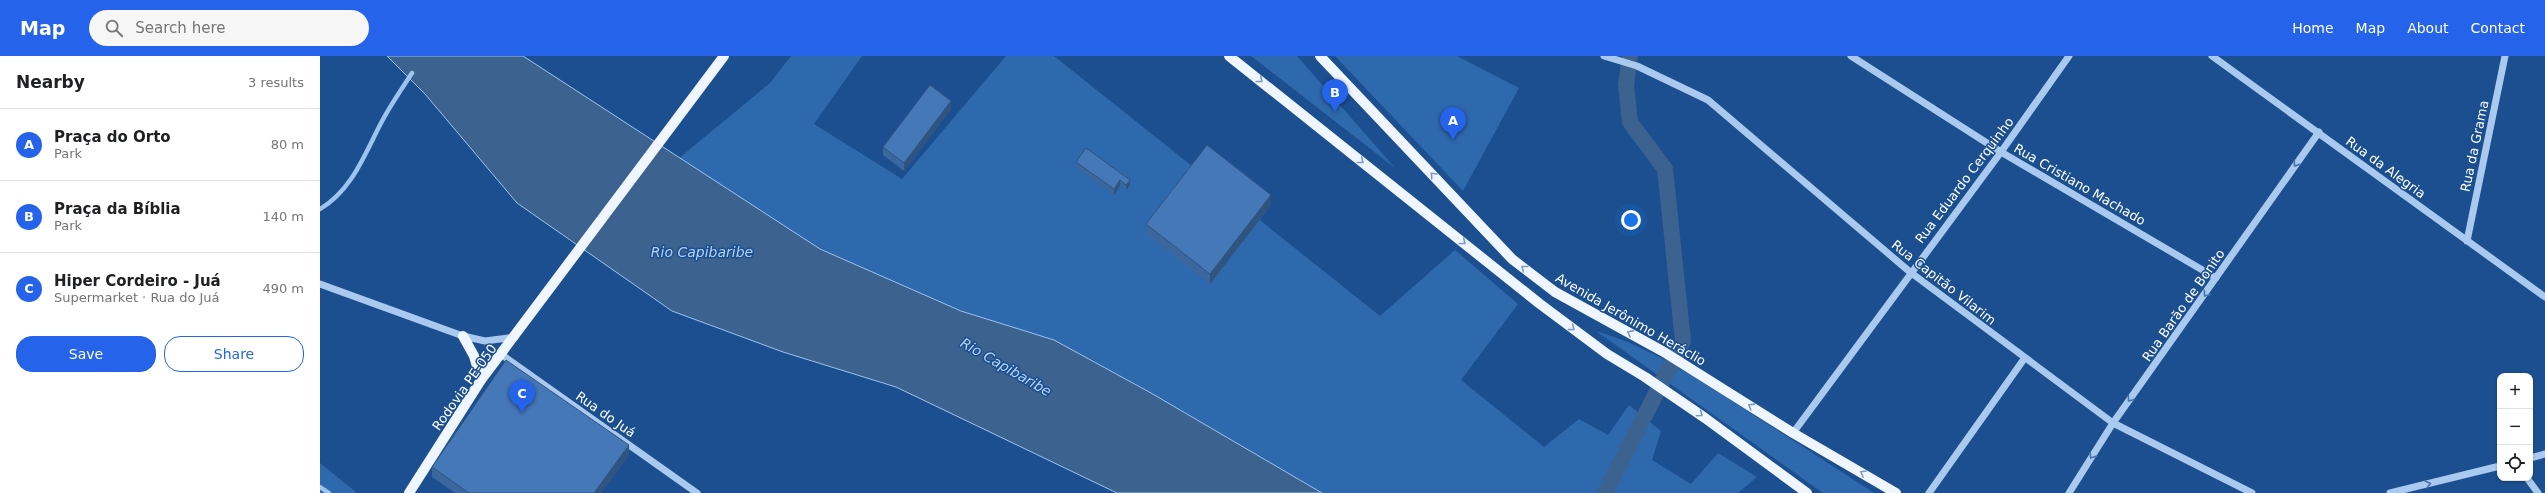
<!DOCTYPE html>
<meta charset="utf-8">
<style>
:root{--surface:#fff;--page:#f6f6f6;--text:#202124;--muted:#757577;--line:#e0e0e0;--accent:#2563eb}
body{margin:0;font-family:"DejaVu Sans",sans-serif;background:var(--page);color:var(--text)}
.controls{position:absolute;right:12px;bottom:12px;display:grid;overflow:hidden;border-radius:8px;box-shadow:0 1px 3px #0004}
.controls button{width:36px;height:36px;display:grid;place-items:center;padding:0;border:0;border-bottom:1px solid var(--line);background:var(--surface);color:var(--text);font:20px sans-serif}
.you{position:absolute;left:1311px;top:164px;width:14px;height:14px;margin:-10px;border:3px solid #fff;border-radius:50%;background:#1a73e8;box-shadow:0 0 0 6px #1a73e833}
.badge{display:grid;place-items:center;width:26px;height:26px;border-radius:50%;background:var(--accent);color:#fff;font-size:13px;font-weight:700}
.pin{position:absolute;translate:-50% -33px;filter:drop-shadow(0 1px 2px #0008)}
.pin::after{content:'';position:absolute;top:21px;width:14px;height:12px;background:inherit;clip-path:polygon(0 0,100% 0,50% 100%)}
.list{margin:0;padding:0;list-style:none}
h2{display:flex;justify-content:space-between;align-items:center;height:52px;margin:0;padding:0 16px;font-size:17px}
h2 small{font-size:13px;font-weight:400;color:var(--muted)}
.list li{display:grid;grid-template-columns:26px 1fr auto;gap:12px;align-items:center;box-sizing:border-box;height:72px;padding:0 16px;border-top:1px solid var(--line)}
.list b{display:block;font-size:15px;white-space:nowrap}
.list p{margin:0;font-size:13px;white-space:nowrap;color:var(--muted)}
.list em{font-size:13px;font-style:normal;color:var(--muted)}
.actions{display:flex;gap:8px;padding:12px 16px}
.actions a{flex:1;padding:9px 0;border:1px solid var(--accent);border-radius:16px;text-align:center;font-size:14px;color:var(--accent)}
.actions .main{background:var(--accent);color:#fff}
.icon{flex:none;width:22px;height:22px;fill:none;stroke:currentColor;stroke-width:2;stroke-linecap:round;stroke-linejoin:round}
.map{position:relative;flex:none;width:2225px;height:437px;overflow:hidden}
header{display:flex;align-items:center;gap:24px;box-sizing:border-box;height:56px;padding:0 20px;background:var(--accent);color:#fff}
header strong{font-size:19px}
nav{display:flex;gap:22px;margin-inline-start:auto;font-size:14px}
.search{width:280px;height:36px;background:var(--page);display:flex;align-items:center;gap:10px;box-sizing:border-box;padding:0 14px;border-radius:22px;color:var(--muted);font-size:15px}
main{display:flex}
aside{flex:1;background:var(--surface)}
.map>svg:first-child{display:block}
.green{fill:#2e69ad}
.water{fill:#3c6290;stroke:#9cc4f0}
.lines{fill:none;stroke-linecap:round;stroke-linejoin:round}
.stream{stroke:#9cc4f0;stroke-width:4.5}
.canal{stroke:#3c6290;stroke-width:16}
.minor{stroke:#a9c9ee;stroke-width:7}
.major{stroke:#f0f6ff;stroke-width:10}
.wall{fill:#3a679d}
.shaded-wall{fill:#305480}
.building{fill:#4478b7;stroke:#305480}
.oneway{stroke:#7b9ac1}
.oneway2{stroke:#4674ac}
.labels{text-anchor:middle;stroke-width:3;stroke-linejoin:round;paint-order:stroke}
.street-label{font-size:13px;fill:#fff;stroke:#1b4f8f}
.water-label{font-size:14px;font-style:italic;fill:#b5d3f5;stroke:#1b4f8f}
</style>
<header>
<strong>Map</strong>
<div class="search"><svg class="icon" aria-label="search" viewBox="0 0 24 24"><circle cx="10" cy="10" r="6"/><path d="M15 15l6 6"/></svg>Search here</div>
<nav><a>Home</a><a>Map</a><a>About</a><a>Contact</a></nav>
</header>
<main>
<aside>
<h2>Nearby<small>3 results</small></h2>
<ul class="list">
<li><span class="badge">A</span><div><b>Praça do Orto</b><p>Park</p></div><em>80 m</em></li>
<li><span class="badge">B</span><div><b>Praça da Bíblia</b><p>Park</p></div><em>140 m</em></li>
<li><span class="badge">C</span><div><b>Hiper Cordeiro - Juá</b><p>Supermarket · Rua do Juá</p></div><em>490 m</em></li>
</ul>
<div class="actions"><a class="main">Save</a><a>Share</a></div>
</aside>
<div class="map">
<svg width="2225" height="437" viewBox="0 0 2225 437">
<rect width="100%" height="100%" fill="#1b4f8f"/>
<path class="green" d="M471 0H542L494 68 582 123 686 0H734L1060 260 1135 194 1198 248 1141 324 1224 391 1259 363 1288 379 1309 349 1341 375 1332 404 1371 428 1398 397 1437 421 1418 437H1002L831 337 734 284 641 255 500 193 358 103 450 27Z
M931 0H977L1075 112Z
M1015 0H1137L1199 32 1143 135Z
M1276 275C1331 291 1378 323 1426 354 1469 382 1511 409 1554 437H1503Z
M0 407 37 437H0Z"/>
<path class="water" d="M67 0H203L500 193 641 255 734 284 831 337 1002 437H797L576 331 463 296 352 255 197 147 105 38Z"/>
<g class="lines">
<path class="stream" d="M0 153C31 135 44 100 60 69 69 51 81 34 92 17
M0 431 9 437"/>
<path class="canal" d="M1285 437 1363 285 1345 113 1310 66 1306 29 1310 0"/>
<path class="minor" d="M1284 0 1317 10 1388 44 1590 216 1793 367 1932 437
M1531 0 1681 96 1896 222
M1892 0 2225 241
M2147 185 2185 0
M0 228 143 280 165 285 195 281
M182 299 377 437
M1473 377 1681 96 1749 0
M2210 402 2225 398
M2207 422 2218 437
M1609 437 1704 303
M1749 437 1793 367 1999 76
M2070 437 2180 410"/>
<path class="major" d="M909 0 1220 248 1287 298 1325 321 1385 362 1487 437
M1000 0 1192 203 1235 236 1344 296 1473 377 1576 437
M143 280 154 300 161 324
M89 437 161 324 404 0"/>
</g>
<path class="wall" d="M631 53 584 115 563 99V91Z
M766 92 810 130 806 134 800 130 794 139 756 111V106Z
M951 149 890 228 826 178V168Z
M309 399 281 437H135L112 421V411Z"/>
<path class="shaded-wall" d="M631 45V53L584 115V107Z
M800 124V130L794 139V133Z
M810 124V130L806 134V129Z
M951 139V149L890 228V218Z
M309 389V399L281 437H274Z"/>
<path class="building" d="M610 29 631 45 584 107 563 91Z
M887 89 951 139 890 218 826 168Z
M766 92 810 124 806 129 800 124 794 133 756 106Z
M186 304 309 389 274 437H149L112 411Z"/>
<defs><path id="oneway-chevron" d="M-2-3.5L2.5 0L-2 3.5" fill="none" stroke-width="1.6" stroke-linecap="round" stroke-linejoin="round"/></defs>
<g class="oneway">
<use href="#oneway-chevron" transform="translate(940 24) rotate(39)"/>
<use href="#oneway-chevron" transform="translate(1041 105) rotate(39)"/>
<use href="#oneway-chevron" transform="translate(1113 119) rotate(-133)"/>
<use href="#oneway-chevron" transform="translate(1143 186) rotate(39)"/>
<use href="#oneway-chevron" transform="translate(1204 212) rotate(-142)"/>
<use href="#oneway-chevron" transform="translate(1252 272) rotate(36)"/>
<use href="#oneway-chevron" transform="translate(1310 277) rotate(-151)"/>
<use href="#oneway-chevron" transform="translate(1431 350) rotate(-148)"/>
<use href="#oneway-chevron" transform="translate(1380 358) rotate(35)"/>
<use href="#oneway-chevron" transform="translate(1543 417) rotate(-150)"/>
</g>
<g class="oneway2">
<use href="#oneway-chevron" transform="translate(1976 108) rotate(125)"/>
<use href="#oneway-chevron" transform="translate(1886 238) rotate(126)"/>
<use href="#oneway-chevron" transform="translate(1810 343) rotate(126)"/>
<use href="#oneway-chevron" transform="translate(1772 400) rotate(122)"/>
<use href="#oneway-chevron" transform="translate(2108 428) rotate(-14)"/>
</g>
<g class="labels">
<g class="street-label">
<text transform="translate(2154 90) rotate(-78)" y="5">Rua da Grama</text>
<text transform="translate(2066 111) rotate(36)" y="5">Rua da Alegria</text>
<text transform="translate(1644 124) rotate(-53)" y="5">Rua Eduardo Cerquinho</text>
<text transform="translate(1760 128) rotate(30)" y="5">Rua Cristiano Machado</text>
<text transform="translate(1624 226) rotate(38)" y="5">Rua Capitão Vilarim</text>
<text transform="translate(1863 249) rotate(-55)" y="5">Rua Barão de Bonito</text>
<text transform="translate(1311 263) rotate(30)" y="5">Avenida Jerônimo Heráclio</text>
<text transform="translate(144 331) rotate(-55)" y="5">Rodovia PE-050</text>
<text transform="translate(286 358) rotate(35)" y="5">Rua do Juá</text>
</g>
<g class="water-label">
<text x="382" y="201">Rio Capibaribe</text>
<text transform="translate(686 311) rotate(30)" y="5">Rio Capibaribe</text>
</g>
</g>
</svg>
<div class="controls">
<button>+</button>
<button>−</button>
<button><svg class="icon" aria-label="locate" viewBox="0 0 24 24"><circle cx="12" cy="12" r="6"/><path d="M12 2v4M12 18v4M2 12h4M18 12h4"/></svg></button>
</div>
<div class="you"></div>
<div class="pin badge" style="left:1133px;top:84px">A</div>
<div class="pin badge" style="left:1015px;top:56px">B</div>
<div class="pin badge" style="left:202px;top:357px">C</div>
</div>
</main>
